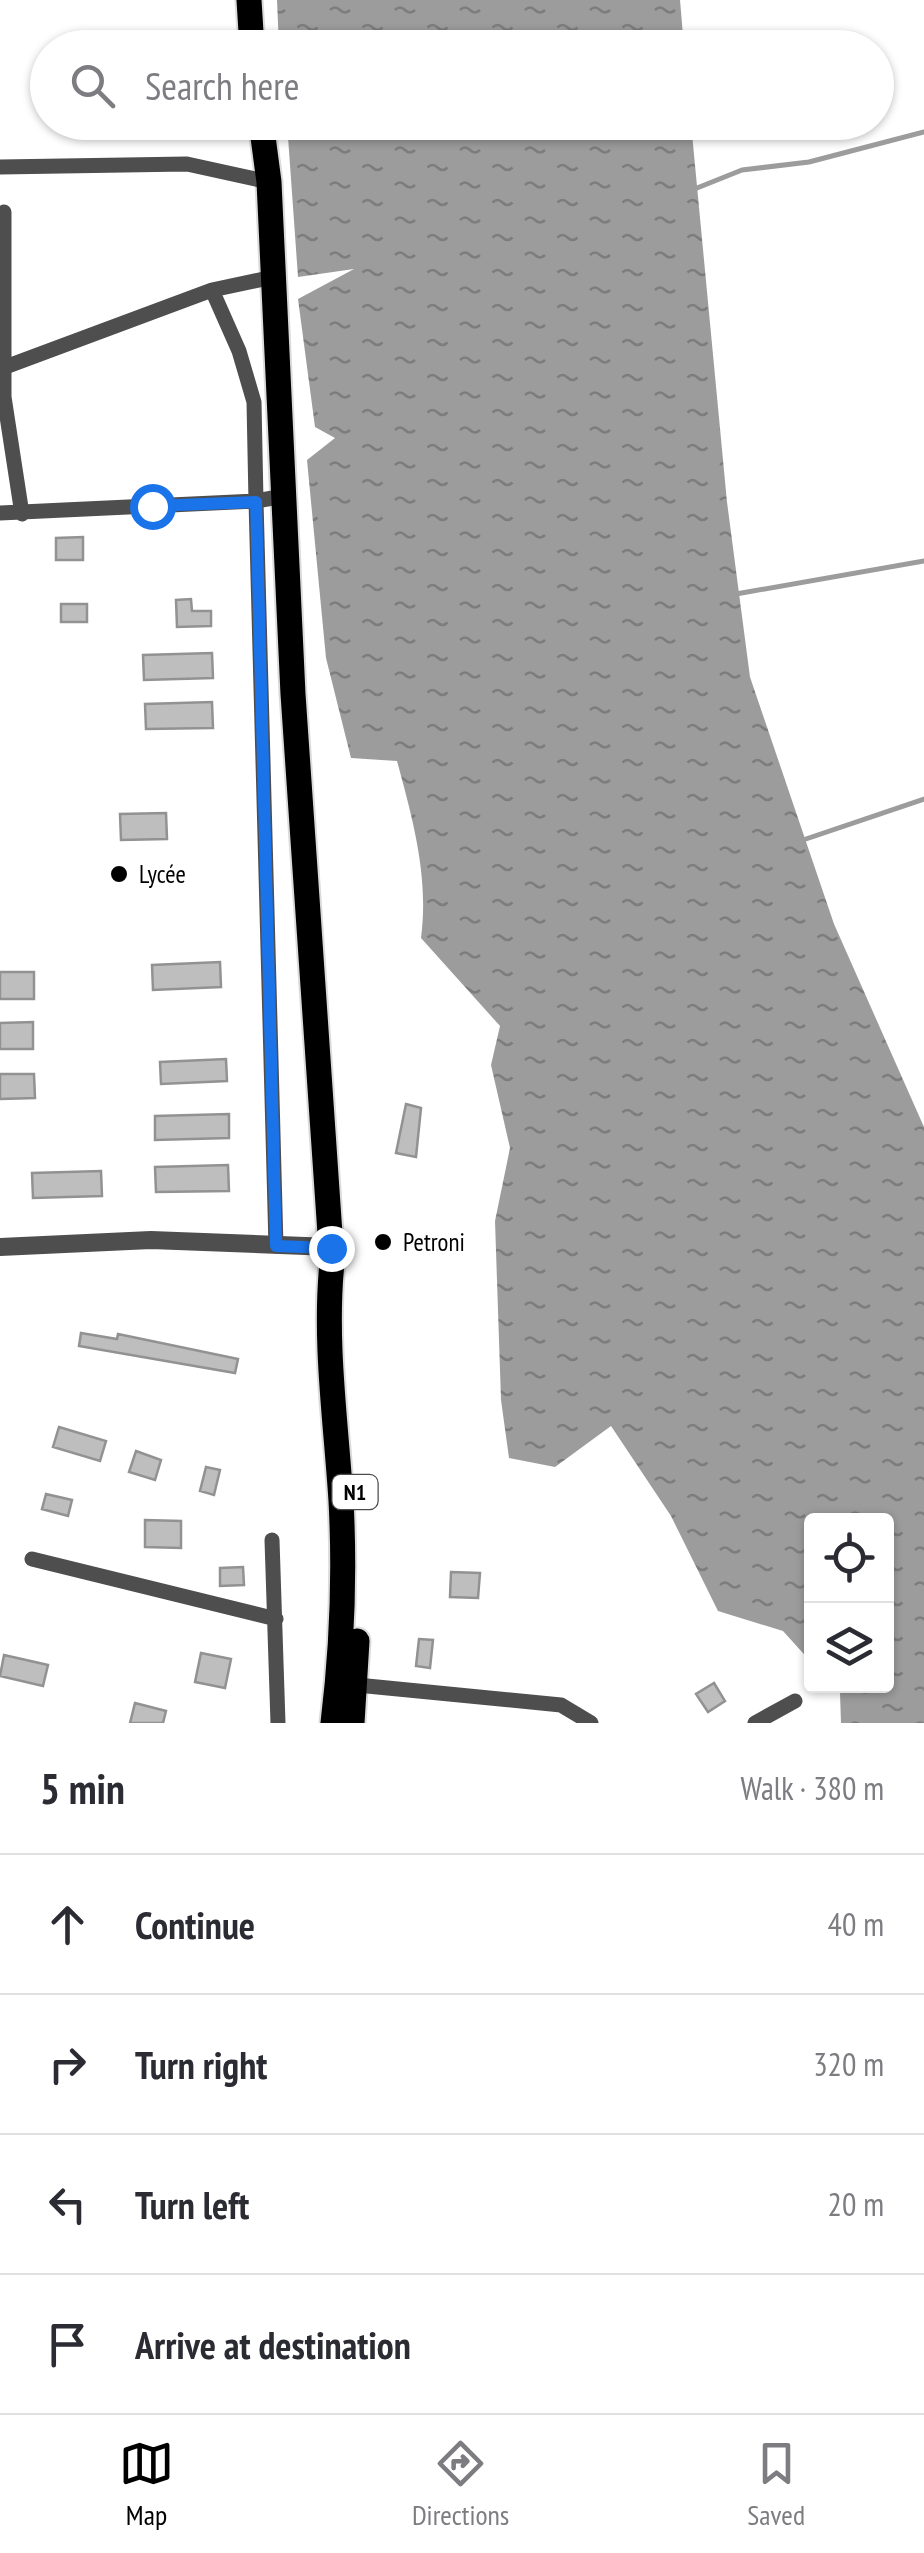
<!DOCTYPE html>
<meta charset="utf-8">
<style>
:root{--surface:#fff;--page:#f7f7f7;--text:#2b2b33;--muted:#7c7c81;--line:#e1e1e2;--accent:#000}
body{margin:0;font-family:"PT Sans Narrow",sans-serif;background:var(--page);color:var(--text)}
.controls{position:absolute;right:30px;bottom:30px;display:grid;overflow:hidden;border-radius:10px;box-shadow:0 2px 8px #0004}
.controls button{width:90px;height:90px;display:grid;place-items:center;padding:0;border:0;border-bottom:2px solid var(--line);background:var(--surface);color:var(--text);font:50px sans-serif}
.stop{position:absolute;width:30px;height:30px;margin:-22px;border:8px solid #1a73e8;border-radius:50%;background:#fff}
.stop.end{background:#1a73e8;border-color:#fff;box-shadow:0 2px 10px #0008}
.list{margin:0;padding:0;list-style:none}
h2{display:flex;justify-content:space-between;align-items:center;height:130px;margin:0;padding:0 40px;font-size:42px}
h2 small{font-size:32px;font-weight:400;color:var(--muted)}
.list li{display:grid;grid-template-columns:65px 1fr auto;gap:30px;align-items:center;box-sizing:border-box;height:140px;padding:0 40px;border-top:2px solid var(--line)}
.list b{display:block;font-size:38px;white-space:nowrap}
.list em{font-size:32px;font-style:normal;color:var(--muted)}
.icon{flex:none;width:55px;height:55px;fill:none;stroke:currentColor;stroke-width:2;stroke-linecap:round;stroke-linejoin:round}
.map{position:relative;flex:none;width:924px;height:1723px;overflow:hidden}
.search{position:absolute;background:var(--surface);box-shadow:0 2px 8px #0004;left:30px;right:30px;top:30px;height:110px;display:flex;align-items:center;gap:25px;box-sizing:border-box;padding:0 35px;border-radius:55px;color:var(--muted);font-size:38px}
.sheet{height:690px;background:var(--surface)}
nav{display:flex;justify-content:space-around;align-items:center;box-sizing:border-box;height:140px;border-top:2px solid var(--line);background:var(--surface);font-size:28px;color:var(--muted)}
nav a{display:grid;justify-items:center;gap:5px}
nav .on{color:var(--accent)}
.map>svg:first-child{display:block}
.water{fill:url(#water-ripples)}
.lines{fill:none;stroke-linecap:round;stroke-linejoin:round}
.stream{stroke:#9c9c9c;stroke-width:5}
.building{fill:#bebebe;stroke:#929292;stroke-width:2.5}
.trunk-casing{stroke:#dbdbdb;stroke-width:29}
.minor{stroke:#4e4e4e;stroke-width:15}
.tertiary{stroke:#4e4e4e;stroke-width:18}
.trunk{stroke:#000;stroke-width:25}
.route{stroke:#1a73e8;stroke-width:12}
.poi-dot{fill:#000;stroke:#fff;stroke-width:4}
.labels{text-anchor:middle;stroke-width:8;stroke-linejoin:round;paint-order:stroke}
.shield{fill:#fff;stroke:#4c4c4c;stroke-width:2.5}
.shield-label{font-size:22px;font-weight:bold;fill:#000}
.poi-label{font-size:25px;fill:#000;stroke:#fff;text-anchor:start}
</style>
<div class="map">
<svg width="924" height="1723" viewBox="0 0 924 1723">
<defs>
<pattern id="water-ripples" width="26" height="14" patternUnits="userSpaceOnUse" patternTransform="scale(2.5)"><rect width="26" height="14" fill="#9c9c9c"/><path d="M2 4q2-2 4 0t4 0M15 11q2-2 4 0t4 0" fill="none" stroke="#7d7d7d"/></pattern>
</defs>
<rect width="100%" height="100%" fill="#fff"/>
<path class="water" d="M277 0H680L684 47H279Z
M287 123H691L727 502 750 677 834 924 924 1127V1723H841L840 1693 833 1686H886V1520H812L811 1662 783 1631 718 1611 671 1516 611 1426 555 1467 509 1458 501 1400 495 1221 510 1148 491 1065 500 1026 421 938C429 877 413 820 397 761L351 758 326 658 307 460 335 438 315 427 298 299 354 269 298 277Z"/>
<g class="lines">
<path class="stream" d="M692 190 742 170 809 162 924 132
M736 594 924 561
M800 841 924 799"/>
</g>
<path class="building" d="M83 537V560H56V538Z
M191 599 192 611H211V626L177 627 176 600Z
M61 604H87V622H61Z
M212 653 213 678 144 680 143 655Z
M212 702 213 728 146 729 145 704Z
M166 813 167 839 121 840 120 814Z
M220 962 221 987 153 990 152 965Z
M0 972H34V999H0Z
M33 1022V1049H0V1023Z
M226 1059 227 1081 161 1084 160 1062Z
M0 1074H34L35 1098 0 1099Z
M406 1104 421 1108 416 1157 396 1153Z
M229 1114V1138L155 1140V1116Z
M228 1165 229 1191 156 1192 155 1167Z
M101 1171 102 1196 33 1198 32 1173Z
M81 1333 117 1339 118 1334 238 1359 235 1373 79 1346Z
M59 1427 106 1441 100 1461 53 1447Z
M136 1451 161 1460 155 1480 129 1472Z
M206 1467 220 1470 214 1495 200 1491Z
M46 1494 72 1500 68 1516 42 1509Z
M145 1520 181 1521V1548L145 1547Z
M243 1567 244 1585 220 1586V1568Z
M451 1572 480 1573 478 1598 450 1597Z
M419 1639 433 1640 430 1668 416 1666Z
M201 1653 231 1659 225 1688 195 1682Z
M4 1655 48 1665 43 1686 0 1676Z
M714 1683 725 1701 708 1712 696 1694Z
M135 1703 166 1711 163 1723H130Z"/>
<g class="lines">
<defs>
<path id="trunk" d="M249 0 252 48
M261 122 269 182 293 694 332 1263C324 1341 336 1422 341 1501 345 1575 342 1649 333 1723
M352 1723 357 1641"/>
</defs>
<use href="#trunk" class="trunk-casing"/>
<path class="minor" d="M0 167 187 164 269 182
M4 212V397L22 514
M212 290 239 351 254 402 256 501 284 496
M0 369 212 290 273 277
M0 513 256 501 276 1246
M272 1540 278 1723
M32 1559 276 1619
M357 1685 561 1705 591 1723
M755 1723 795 1701"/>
<path class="tertiary" d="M0 1247 151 1240 331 1247"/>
<use href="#trunk" class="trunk"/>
</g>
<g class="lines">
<path class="route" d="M152 506 256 502 276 1246 331 1248"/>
</g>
<g class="poi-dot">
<circle cx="119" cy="874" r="10"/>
<circle cx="383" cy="1242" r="10"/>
</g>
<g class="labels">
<rect class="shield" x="332.5" y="1475" width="45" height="34" rx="8"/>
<g class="shield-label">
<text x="355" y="1500">N1</text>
</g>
<g class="poi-label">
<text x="139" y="883">Lycée</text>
<text x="403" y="1251">Petroni</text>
</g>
</g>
</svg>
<div class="controls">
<button><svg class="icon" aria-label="locate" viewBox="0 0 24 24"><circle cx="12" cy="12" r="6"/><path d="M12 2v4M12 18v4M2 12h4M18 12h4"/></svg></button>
<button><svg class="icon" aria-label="layers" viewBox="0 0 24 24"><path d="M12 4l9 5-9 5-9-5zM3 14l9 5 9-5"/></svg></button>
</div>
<div class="stop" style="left:152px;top:506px"></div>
<div class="stop end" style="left:331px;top:1248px"></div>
<div class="search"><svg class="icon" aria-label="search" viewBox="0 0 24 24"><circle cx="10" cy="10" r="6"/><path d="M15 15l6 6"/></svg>Search here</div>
</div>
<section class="sheet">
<h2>5 min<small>Walk · 380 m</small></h2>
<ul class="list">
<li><svg class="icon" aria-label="ahead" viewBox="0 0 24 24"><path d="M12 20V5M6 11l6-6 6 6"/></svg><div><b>Continue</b></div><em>40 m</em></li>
<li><svg class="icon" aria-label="right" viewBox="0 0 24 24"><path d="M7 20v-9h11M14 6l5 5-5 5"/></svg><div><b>Turn right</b></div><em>320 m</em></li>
<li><svg class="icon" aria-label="left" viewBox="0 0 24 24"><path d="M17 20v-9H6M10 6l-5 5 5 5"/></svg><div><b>Turn left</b></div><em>20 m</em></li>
<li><svg class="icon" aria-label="arrive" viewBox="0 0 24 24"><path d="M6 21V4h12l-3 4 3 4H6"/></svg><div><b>Arrive at destination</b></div></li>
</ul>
</section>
<nav>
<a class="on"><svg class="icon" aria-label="map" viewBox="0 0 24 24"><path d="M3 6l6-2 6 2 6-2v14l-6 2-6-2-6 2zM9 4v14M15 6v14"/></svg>Map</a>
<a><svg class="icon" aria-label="directions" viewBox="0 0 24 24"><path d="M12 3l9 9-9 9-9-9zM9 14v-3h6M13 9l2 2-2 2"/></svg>Directions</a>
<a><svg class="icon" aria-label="saved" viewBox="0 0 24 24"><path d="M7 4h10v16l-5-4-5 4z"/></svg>Saved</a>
</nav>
